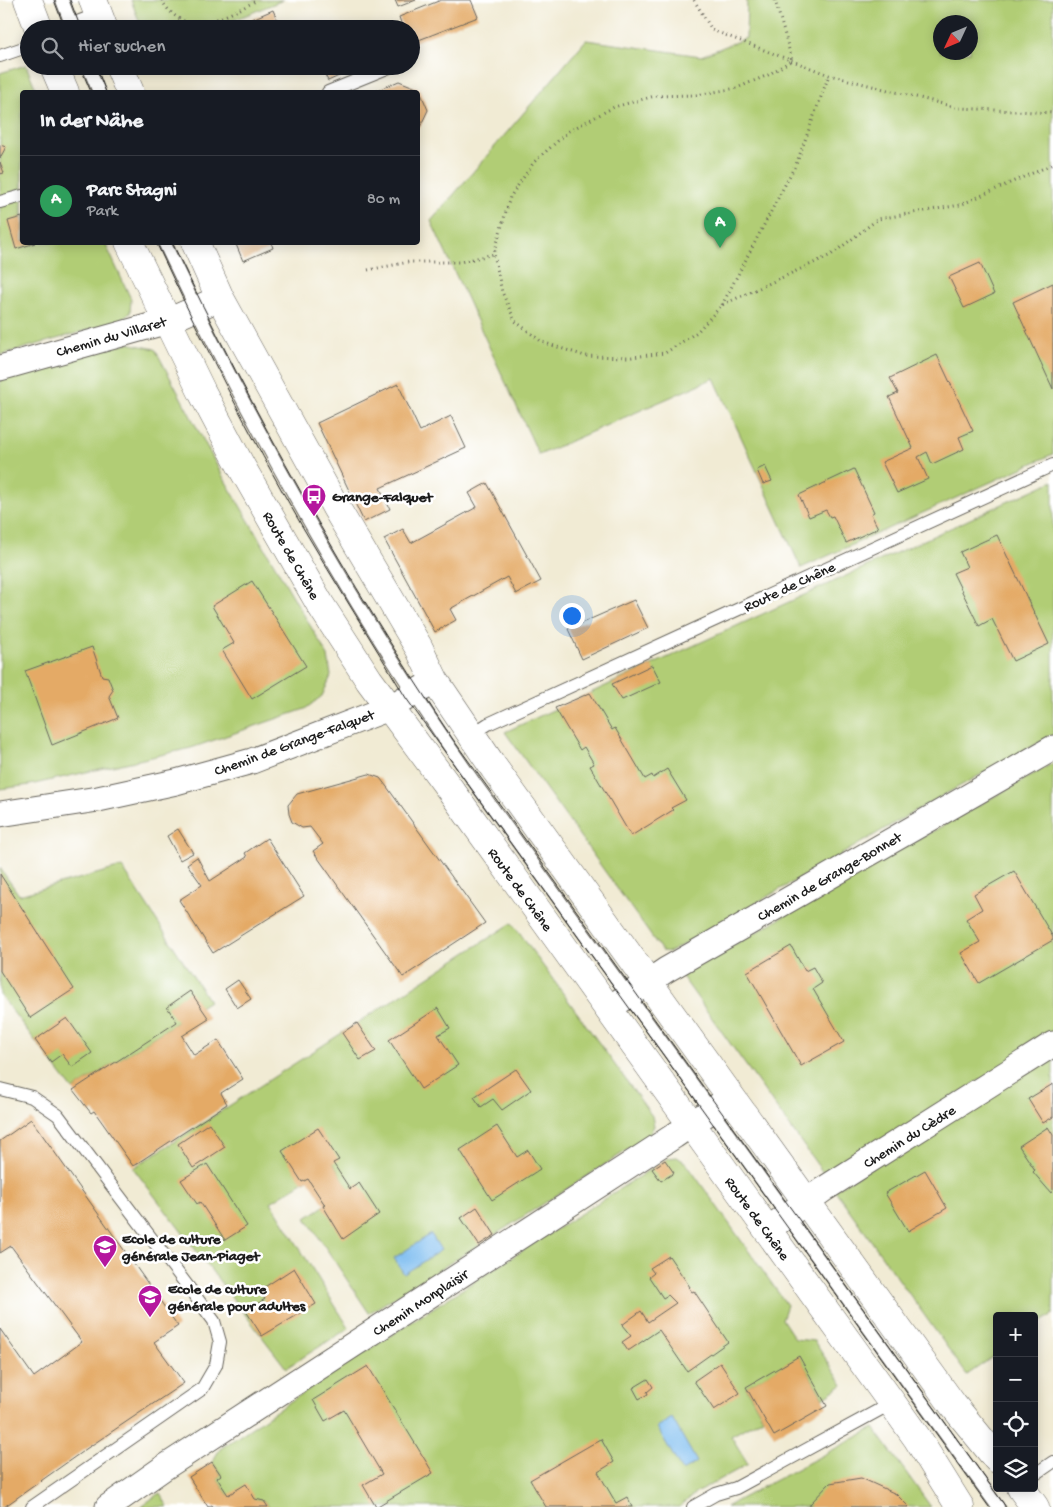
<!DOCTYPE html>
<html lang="de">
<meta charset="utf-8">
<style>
:root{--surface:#171b24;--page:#242831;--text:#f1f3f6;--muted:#9ea1a6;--line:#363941;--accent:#d690ce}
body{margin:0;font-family:"Gochi Hand",sans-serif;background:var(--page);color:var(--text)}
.controls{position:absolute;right:15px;bottom:15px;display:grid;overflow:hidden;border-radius:5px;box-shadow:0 2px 12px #0003}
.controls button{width:45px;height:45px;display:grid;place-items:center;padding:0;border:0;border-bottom:1px solid var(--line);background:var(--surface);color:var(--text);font:25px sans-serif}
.compass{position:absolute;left:933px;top:15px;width:45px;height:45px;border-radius:50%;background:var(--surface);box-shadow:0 2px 12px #0003;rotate:226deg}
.you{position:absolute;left:571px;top:615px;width:18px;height:18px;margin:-12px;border:4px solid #fff;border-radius:50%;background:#1a73e8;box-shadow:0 0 0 8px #1a73e833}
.badge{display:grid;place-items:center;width:32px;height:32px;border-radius:50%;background:var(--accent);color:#fff;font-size:16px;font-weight:700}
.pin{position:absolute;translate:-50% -41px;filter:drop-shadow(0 1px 2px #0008)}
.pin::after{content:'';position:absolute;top:26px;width:18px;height:15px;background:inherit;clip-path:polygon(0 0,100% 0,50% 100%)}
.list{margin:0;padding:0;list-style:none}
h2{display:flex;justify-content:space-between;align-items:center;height:65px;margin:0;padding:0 20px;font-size:21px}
h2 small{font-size:16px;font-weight:400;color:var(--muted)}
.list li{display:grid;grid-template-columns:32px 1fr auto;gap:15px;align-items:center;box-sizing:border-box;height:90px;padding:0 20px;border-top:1px solid var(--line)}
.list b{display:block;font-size:19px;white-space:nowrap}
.list p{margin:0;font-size:16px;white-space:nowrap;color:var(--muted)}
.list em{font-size:16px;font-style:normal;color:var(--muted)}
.icon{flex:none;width:28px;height:28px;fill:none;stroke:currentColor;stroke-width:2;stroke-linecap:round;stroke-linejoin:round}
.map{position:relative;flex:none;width:1053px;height:1507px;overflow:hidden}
.search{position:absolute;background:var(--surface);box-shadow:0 2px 12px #0003;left:20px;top:20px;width:400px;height:55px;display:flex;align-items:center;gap:12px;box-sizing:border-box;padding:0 18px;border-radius:28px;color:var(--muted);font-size:19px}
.panel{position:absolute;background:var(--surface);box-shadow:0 2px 12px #0003;left:20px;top:90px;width:400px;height:155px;border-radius:5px}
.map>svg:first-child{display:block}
.green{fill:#b1cd74;stroke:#667448;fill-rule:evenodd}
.water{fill:#7cbcf0;stroke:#4c6c86}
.building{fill:#e4aa66}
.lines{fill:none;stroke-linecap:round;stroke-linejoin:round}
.service-casing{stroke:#67645c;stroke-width:14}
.minor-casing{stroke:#67645c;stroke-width:27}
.secondary-casing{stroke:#67645c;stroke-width:29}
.path{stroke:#67645c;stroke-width:3;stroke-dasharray:1 4;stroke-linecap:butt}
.service{stroke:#fff;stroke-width:12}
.minor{stroke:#fff;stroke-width:25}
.secondary{stroke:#fff;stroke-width:28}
.tram{stroke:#1c1c1c;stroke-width:1}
.labels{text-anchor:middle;stroke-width:5;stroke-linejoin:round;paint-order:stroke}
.street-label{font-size:15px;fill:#1c1c1c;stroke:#fff}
.poi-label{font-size:15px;font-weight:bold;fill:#1c1c1c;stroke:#fff;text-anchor:start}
</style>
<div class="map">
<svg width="1053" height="1507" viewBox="0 0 1053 1507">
<rect width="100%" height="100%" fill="#fff"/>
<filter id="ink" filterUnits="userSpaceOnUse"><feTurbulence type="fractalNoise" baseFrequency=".02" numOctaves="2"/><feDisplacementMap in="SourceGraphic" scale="10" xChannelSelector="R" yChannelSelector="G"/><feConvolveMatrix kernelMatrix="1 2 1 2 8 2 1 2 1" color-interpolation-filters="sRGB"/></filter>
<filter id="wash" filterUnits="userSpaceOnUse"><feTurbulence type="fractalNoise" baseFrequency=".0096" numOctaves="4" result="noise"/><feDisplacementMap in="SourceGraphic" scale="20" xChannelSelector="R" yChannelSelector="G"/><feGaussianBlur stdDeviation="1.12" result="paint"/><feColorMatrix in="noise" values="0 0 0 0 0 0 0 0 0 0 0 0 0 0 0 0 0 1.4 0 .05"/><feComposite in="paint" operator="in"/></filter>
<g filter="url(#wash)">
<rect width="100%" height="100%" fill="#f1ebd4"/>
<path class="green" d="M131 0H283L212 29H142Z
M747 0H1053V454L801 568 714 378 539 455 431 221 586 40 701 56 746 38ZM940 22H970V52H940Z
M26 65 37 92H22V242L105 243 131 299 130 313 120 321 0 355V73Z
M127 343 155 349 222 475 328 656 331 676 322 696 305 709 191 748 30 785 0 789V379Z
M1053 481V735L920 808 837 857 670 952 662 951 505 732Z
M1053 763V1034L826 1177 681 975Z
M122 867 209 1001 73 1090 0 995V868L19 895Z
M512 923 652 1116 654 1126 648 1137 479 1245 369 1313 306 1218 349 1189 333 1163 271 1202 349 1328 286 1368 133 1168Z
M1053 1053V1314L1034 1327V1316H997V1354L967 1375 835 1190Z
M677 1157 686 1163 787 1305 782 1319 795 1339 814 1341 843 1385 823 1398 799 1357 746 1387 763 1418 731 1436 748 1464 696 1493 679 1507H268L264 1501 228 1495 217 1478 221 1475 212 1462 220 1449C367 1348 518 1254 668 1158Z
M874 1428 931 1507H726L738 1500Z
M160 1493 168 1507H140Z"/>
<path class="water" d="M431 1234 441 1250 404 1274 394 1258Z
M672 1418 697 1462 682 1471 657 1427Z"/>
<g id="blocks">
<path class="building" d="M395 0H416L398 7Z
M441 0H471L478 17 411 43V29H403L399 17Z
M273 10 281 29H235L234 27Z
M251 66H270L254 73Z
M321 66H361L328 81Z
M399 81 419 89 428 110 420 127 418 128V92H373Z
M0 145 6 147 0 158Z
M0 162 4 173 0 174Z
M22 217V242L35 243 16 249 8 221Z
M235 242H271L273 248 243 261Z
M980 263 994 294 964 308 949 277Z
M1053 283V389L1013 302Z
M937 355 973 431 959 437 964 449 932 464 927 452 918 457 928 479 897 493 882 462 913 448 889 397 898 393 890 378Z
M398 384 420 431 451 416 466 448 380 488 390 509 364 522 317 423Z
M765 466 772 481 763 484 757 470Z
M854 469 874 512 871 514 878 528 846 543 833 516 830 517 826 510 809 517 799 495Z
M487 483 541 581 516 594 507 577 450 609 456 620 435 632 384 539 403 529 411 543 477 507 469 493Z
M997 535 1049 644 1013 661 992 619 979 626 953 573 967 567 960 552Z
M252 581 306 666 252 699 222 650 234 643 212 606Z
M634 600 648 628 582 659 568 629Z
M92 647 102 676 108 677 113 690 109 696 118 718 52 745 25 671Z
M652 665 661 682 622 700 612 684Z
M590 693 612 730 615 728 645 779 652 775 653 778 667 769 686 800 671 808 673 810 631 836 590 766 594 764 584 747 580 750 555 708Z
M369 774 380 778 387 787 485 923 403 977 313 851 323 844 310 827 302 828 292 822 289 814 288 805 297 794Z
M178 829 193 853 180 860 167 836Z
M267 838 304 896 213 953 179 900 202 885 187 864 197 857 210 881 247 857 245 853Z
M1014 871 1053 937V940L979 983 961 953 980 942 966 919 982 909 974 894Z
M0 874 74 989 30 1018 0 971Z
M791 946 805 971 813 967 822 983 813 989 844 1042 801 1066 747 972Z
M238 980 251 999 237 1008 225 989Z
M190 991 209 1019 182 1036 194 1055 218 1040 243 1079 221 1093 227 1104 133 1166 94 1111 91 1113 73 1090 177 1022 167 1007Z
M438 1008 450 1028 438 1035 458 1065 421 1089 389 1040Z
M67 1018 92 1053 72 1067 62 1054 51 1062 35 1040Z
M357 1023 376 1051 360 1060 342 1033Z
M516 1069 531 1090 502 1110 493 1099 481 1107 474 1097Z
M1053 1084V1117L1043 1123 1028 1099Z
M31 1119 178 1326 154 1342 184 1383 86 1449 4 1507H0V1329L34 1377 82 1342 11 1246 0 1253V1141Z
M209 1123 225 1147 193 1168 178 1144Z
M497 1126 517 1157 528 1150 540 1169 492 1200 460 1150Z
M1048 1127 1053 1135V1190L1051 1193 1033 1172 1035 1170 1019 1146Z
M318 1128 339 1160 333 1163 350 1189 359 1183 379 1214 343 1239 323 1206 325 1205 308 1179 302 1182 282 1151Z
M665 1160 674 1173 661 1181 652 1169Z
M207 1164 247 1226 225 1240 200 1202 197 1204 181 1180Z
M925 1170 947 1208 908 1231 885 1193Z
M477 1207 495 1235 479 1245 461 1218Z
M669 1256 690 1287 689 1288 692 1292 694 1291 728 1342 687 1371 659 1330 628 1351 622 1342 631 1336 622 1325 641 1311 648 1322 676 1303 668 1295 663 1298 649 1277 654 1273 650 1268Z
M294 1268 316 1304 262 1336 246 1311 265 1299 260 1290Z
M799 1356 827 1406 774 1436 746 1387Z
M720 1363 740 1393 714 1410 694 1381Z
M368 1366 433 1473 376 1507 363 1485 382 1474 344 1410 325 1421 313 1400Z
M648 1379 653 1387 647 1392 648 1394 639 1399 633 1388Z
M601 1439 614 1462 598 1472 616 1503 627 1497 632 1507H546L530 1480Z
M212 1462 221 1475 217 1478 228 1495 246 1484 255 1499 264 1501 268 1507H213L212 1505 208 1507 189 1477Z
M861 1478 896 1494 909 1507H810V1504L830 1483Z"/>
</g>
</g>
<g filter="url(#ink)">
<use href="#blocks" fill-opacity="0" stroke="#67645c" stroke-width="1"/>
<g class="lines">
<defs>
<path id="service" d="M62 0 73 29
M59 29 98 14
M0 56 29 46
M88 66 99 92
M328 92 392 66
M0 202 22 196
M164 242C253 430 354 612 474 782L998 1507
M471 735 488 724 1053 465
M0 1089 32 1097 58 1115 214 1321 220 1342 216 1365 202 1389 32 1507
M1034 1475 1053 1462
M693 1507 716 1494 736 1488 892 1403"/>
<path id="minor" d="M0 368 168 321 220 298
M0 814 98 799 176 782 252 761 389 708 435 681
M608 1009 666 970 1053 748
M767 1230 824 1189 1053 1044
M108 1507 162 1469 674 1136 731 1097"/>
<path id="secondary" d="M28 0 39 29
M93 0 104 29
M54 66 65 92
M119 66 130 92
M129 242 202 392 241 466 320 604 369 680 455 796 892 1403 917 1438 960 1507
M195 242 220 298 335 506 419 648 435 681 494 768 953 1405 997 1459
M1021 1488 1035 1507"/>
</defs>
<use href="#service" class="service-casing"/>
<use href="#minor" class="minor-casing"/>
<use href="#secondary" class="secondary-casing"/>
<path class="path" d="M162 0C168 13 184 25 199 24 214 22 244 8 257 0
M694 0 712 30 829 75 959 108 1053 113
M775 0 792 60 768 75 737 88 696 95 655 96 614 107 569 131 534 162 510 197 494 254 502 292 515 321 542 342 585 356 632 357 665 353 697 332 722 305 831 255 878 219 960 205 1053 164
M368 270 409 262H460L494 254
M722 305 797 162 829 75"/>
<use href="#service" class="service"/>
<use href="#minor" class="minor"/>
<use href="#secondary" class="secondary"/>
<path class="tram" d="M54 0 65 29
M70 0 81 29
M80 66 91 92
M96 66 106 92
M156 242C201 339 249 434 302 526 336 584 372 641 406 698L989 1507
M172 242C254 415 346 580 452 738L1006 1507"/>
</g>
</g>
<defs>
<symbol id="bus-pin" viewBox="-11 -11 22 30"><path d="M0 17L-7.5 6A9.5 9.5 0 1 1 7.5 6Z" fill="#b5179e" stroke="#fff"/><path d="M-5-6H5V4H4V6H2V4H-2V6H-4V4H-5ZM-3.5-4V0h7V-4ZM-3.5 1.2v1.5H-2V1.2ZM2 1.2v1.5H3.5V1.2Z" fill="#fff"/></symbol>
<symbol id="school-pin" viewBox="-11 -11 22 30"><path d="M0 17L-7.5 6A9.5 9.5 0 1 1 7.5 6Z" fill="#b5179e" stroke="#fff"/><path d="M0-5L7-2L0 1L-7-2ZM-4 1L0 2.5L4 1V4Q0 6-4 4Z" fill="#fff"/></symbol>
</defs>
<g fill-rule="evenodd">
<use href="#bus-pin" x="300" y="482" width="28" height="38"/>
<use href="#school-pin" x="91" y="1233" width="28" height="38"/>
<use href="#school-pin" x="136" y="1283" width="28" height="38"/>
</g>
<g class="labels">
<g class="street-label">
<text transform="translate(111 336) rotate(-16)" y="5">Chemin du Villaret</text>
<text transform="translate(292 555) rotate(60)" y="5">Route de Chêne</text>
<text transform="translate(789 586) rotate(-25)" y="5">Route de Chêne</text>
<text transform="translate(294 742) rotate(-20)" y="5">Chemin de Grange-Falquet</text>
<text transform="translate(829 876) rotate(-30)" y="5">Chemin de Grange-Bonnet</text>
<text transform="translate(521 889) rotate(54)" y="5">Route de Chêne</text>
<text transform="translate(909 1136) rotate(-32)" y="5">Chemin du Cèdre</text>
<text transform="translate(758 1218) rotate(54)" y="5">Route de Chêne</text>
<text transform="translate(420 1302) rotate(-33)" y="5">Chemin Monplaisir</text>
</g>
<g class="poi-label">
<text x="332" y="501">Grange-Falquet</text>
<text x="122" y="1243">Ecole de culture<tspan x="122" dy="17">générale Jean-Piaget</tspan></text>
<text x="168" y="1293">Ecole de culture<tspan x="168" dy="17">générale pour adultes</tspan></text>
</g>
</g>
</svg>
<div class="controls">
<button>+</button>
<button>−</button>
<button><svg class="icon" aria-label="locate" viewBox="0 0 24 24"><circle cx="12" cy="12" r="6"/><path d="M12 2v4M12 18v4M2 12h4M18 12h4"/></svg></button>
<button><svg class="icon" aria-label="layers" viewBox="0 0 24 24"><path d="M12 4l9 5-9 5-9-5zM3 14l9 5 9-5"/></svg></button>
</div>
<svg class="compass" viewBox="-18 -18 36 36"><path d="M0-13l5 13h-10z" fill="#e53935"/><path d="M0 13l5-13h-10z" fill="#9ea1a6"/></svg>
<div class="you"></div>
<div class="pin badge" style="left:720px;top:248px;background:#2e9e5b">A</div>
<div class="search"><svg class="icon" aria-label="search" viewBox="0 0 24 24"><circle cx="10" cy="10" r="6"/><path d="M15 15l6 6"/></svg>Hier suchen</div>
<section class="panel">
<h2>In der Nähe<small></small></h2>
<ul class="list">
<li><span class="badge" style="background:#2e9e5b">A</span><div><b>Parc Stagni</b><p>Park</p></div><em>80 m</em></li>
</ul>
</section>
</div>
